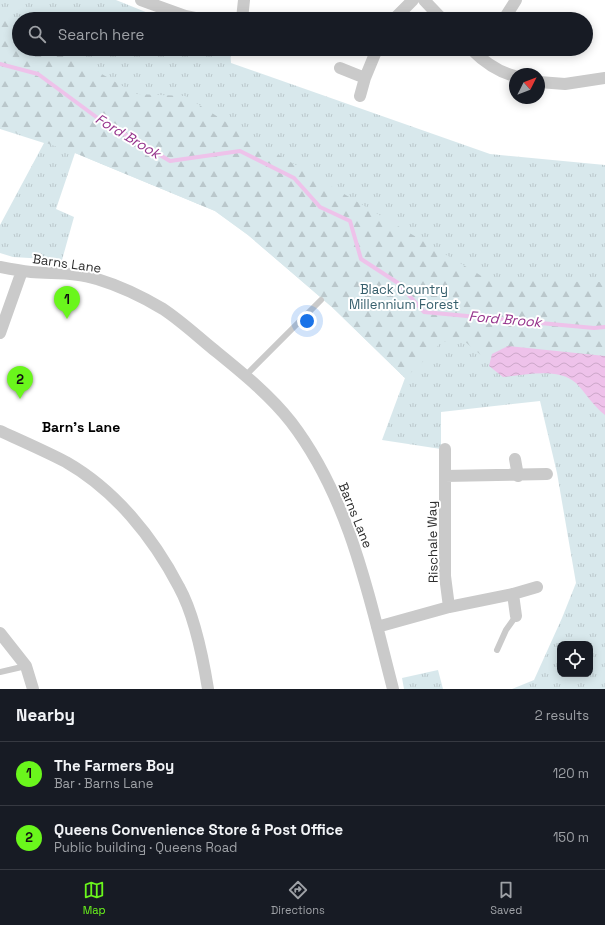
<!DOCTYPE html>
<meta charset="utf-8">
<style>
:root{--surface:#171b24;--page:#242831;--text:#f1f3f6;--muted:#9ea1a6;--line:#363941;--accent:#6af61c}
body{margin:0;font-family:"Space Grotesk",sans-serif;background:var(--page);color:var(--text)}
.controls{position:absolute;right:12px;bottom:12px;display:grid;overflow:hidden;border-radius:8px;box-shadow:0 2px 10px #0003}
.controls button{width:36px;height:36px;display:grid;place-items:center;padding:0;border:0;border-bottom:1px solid var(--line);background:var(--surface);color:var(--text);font:20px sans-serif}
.compass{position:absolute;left:509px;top:68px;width:36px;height:36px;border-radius:50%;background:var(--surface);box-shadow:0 2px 10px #0003;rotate:48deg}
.you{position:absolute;left:307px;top:321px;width:14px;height:14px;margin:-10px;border:3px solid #fff;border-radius:50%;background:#1a73e8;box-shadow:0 0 0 6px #1a73e833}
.badge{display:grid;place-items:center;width:26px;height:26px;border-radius:50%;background:var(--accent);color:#111;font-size:13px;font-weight:700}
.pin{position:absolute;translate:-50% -33px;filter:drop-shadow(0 1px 2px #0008)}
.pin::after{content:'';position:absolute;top:21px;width:14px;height:12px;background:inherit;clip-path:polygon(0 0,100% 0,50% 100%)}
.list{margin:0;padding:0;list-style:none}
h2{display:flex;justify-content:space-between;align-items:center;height:52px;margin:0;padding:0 16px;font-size:17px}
h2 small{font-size:13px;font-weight:400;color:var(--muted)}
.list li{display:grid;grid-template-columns:26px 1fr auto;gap:12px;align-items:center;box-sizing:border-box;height:64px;padding:0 16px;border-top:1px solid var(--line)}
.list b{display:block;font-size:15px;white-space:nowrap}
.list p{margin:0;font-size:13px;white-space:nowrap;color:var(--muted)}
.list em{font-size:13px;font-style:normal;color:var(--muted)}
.icon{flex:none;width:22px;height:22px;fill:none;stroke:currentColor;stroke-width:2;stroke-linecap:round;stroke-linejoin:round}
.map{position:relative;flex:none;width:605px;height:689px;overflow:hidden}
.search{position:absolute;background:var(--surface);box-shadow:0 2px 10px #0003;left:12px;right:12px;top:12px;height:44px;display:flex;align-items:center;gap:10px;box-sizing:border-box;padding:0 14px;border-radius:22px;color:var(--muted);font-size:15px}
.sheet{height:180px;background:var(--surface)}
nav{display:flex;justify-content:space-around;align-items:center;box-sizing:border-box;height:56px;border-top:1px solid var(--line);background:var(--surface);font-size:11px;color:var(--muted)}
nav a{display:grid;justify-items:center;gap:2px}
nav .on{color:var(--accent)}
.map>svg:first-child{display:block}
.grass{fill:url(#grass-tufts);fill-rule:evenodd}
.forest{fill:url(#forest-firs)}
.water{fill:url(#water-waves)}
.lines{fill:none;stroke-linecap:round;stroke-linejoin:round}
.stream{stroke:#eec2ea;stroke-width:4}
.service{stroke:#cacaca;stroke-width:6}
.minor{stroke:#cacaca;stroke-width:12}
.labels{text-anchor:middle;stroke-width:4;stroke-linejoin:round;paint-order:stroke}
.street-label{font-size:13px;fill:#2d2d2d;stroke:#fff}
.park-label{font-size:13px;fill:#365f6c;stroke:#fff}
.water-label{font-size:14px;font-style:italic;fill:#96338c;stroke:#fff}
.neighbourhood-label{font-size:14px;font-weight:bold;fill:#000;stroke:#fff}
</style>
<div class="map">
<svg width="605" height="689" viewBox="0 0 605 689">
<defs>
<pattern id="grass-tufts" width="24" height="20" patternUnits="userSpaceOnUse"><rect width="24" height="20" fill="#d8e8ec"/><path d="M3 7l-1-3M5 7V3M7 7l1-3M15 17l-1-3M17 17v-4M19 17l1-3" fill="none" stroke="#bac7cb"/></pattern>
<pattern id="forest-firs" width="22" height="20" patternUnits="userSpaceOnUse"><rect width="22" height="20" fill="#d8e8ec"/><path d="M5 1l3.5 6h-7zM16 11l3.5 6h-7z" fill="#bac7cb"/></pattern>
<pattern id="water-waves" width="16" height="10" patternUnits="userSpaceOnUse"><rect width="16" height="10" fill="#eec2ea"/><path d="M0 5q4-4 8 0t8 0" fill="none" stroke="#cca7c9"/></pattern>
</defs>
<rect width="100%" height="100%" fill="#fff"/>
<path class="grass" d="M0 0H116L163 19H19V49H230L231 63 490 154 605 165V689H512L534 680 562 618 576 583 557 473 540 401 441 412V449L382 440 405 378 333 308 248 235 215 211 75 153 56 209 74 217 62 260 13 257 0 253V225L44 143 0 129ZM560 644H590V674H560Z
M438 670 443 689H404L402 678Z"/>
<path class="forest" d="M0 14 19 25V49H59L136 94 185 96 267 148 485 278 584 282H605V356L508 346 492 354 482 356 463 340 441 342 429 356 405 378 333 308 248 235 215 211 75 153 0 127Z"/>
<path class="water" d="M508 346 605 356V415C593 406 586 393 576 383 558 367 524 375 503 377L489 366 492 354Z"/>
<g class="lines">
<path class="stream" d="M0 64 38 74 99 119 170 161 240 151 294 178 320 207 350 221 361 259 398 283 424 312 594 328 605 327"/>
<path class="service" d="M245 376 321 300
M497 650 506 630 516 616
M0 672 26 666"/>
<path class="minor" d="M141 0 185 16 200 19
M424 0 442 19
M242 19 244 0
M394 19 413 0
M504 19 516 0
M471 49C483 61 498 72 515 76
M340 68 365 78
M539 82 565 84 605 78
M360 96 365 78 377 49
M0 267C10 269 21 271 31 272 53 274 76 272 97 279 120 286 143 297 163 309 181 321 196 335 213 349 240 371 269 394 291 422 350 499 369 597 393 689
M0 333 22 271
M0 431C22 441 45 451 66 462 115 490 153 537 179 587 194 614 203 658 208 689
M445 449V576L449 607
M515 459 518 476
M445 476 547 474
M513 594 516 616
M377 627 449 607 513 594 537 587
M0 633 26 666 33 689"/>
</g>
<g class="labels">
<g class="street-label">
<text transform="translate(67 263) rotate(8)" y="5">Barns Lane</text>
<text transform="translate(356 515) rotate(68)" y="5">Barns Lane</text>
<text transform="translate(432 542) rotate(-91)" y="5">Rischale Way</text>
</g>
<g class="park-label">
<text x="404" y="294">Black Country<tspan x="404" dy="15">Millennium Forest</tspan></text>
</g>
<g class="water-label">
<text transform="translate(128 136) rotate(31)" y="5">Ford Brook</text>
<text transform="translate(505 319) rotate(5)" y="5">Ford Brook</text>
</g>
<g class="neighbourhood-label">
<text x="81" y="432">Barn's Lane</text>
</g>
</g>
</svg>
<div class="controls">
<button><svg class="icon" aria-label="locate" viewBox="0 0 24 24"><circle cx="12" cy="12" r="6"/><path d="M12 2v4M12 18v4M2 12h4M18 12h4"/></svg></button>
</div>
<svg class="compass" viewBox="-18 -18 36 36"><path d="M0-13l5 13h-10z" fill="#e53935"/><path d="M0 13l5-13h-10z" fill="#9ea1a6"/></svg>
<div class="you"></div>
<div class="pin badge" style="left:67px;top:319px">1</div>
<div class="pin badge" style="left:20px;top:399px">2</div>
<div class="search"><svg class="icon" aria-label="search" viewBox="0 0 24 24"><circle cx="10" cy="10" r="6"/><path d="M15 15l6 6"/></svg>Search here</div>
</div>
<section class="sheet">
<h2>Nearby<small>2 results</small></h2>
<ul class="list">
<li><span class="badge">1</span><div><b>The Farmers Boy</b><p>Bar · Barns Lane</p></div><em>120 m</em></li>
<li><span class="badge">2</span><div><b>Queens Convenience Store &amp; Post Office</b><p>Public building · Queens Road</p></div><em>150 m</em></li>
</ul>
</section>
<nav>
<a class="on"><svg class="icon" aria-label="map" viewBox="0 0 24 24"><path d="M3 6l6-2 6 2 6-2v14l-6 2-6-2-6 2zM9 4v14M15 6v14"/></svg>Map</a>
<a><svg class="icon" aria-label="directions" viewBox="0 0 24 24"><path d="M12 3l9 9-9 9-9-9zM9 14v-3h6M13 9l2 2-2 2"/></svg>Directions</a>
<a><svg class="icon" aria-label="saved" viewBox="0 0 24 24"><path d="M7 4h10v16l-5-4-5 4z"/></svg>Saved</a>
</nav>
